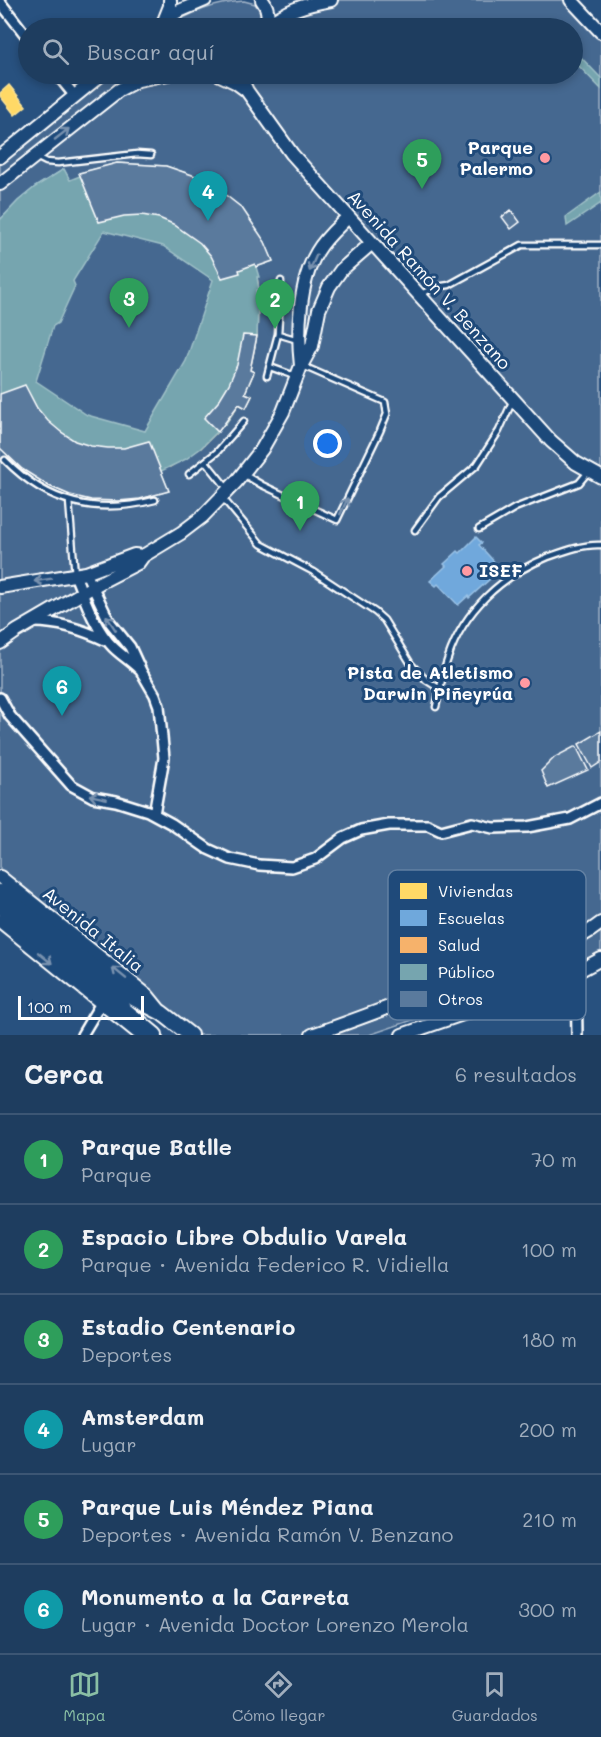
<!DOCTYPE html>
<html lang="es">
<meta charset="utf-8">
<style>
:root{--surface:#1e3d5f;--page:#264465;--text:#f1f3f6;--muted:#a1aebd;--line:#3c5674;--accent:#8abfa5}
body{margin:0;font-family:Mali,sans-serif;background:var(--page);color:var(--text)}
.scale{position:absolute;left:18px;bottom:15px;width:126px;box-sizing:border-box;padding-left:6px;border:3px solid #fff;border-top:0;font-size:16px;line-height:21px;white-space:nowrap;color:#fff;-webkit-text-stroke:4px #1f4a7a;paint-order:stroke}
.you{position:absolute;left:328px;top:444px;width:21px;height:21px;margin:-15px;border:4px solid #fff;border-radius:50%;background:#1a73e8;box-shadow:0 0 0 9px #1a73e833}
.badge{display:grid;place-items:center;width:39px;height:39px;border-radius:50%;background:var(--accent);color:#fff;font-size:20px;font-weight:700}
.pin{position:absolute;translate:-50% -50px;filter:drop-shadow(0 2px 3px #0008)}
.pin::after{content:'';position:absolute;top:32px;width:21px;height:18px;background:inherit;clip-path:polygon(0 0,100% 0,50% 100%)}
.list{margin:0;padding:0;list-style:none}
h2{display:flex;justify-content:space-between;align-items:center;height:78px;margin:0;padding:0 24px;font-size:26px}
h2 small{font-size:20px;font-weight:400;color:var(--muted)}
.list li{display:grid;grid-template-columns:39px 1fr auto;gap:18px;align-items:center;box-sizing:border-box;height:90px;padding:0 24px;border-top:2px solid var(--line)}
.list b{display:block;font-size:22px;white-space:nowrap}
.list p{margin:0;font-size:20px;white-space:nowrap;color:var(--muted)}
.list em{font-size:20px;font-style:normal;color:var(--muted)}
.icon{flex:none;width:33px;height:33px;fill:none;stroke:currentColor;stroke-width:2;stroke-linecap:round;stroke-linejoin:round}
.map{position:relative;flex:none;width:601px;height:1035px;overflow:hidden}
.search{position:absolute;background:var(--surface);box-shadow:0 3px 9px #0003;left:18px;right:18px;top:18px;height:66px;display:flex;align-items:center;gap:15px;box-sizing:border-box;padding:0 21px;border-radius:33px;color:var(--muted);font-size:22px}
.sheet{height:618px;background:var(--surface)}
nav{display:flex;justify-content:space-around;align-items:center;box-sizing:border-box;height:84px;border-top:2px solid var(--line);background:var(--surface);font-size:16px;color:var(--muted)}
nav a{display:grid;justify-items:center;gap:3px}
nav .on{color:var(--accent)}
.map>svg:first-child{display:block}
.green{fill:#446890;stroke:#a2b4c8;stroke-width:1.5}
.homes{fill:#ffd966;stroke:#ffe494;stroke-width:1.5}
.schools{fill:#6fa8dc;stroke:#9ac2e6;stroke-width:1.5}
.health{fill:#f6b26b;stroke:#f9c997;stroke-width:1.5}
.public{fill:#76a5af;stroke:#9fc0c7;stroke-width:1.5;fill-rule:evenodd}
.building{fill:#5a7a9d;stroke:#fff;stroke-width:1.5}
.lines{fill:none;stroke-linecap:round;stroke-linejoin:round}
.lane-casing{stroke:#fff;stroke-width:9}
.street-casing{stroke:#fff;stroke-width:14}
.secondary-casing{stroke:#fff;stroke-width:16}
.primary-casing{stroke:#fff;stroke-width:18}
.lane{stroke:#1f4a7a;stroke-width:4.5}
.street{stroke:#1f4a7a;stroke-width:9}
.secondary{stroke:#1f4a7a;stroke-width:12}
.primary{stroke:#1f4a7a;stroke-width:14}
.oneway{stroke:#7992af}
.poi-dot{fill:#ff9aa2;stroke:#1f4a7a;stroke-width:2}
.labels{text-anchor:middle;stroke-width:6;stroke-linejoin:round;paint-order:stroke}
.poi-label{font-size:18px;font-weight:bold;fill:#fff;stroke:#1f4a7a;text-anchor:end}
.street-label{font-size:18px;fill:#fff;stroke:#1f4a7a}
.key{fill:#1f4a7a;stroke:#6280a2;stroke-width:1.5}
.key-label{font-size:16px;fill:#fff}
</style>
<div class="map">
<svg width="601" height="1035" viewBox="0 0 601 1035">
<rect width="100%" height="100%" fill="#28517f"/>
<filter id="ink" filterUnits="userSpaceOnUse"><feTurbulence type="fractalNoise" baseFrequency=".0167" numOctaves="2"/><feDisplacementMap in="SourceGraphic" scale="12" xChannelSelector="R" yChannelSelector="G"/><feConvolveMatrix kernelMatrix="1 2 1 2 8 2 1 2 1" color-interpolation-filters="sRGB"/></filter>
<g filter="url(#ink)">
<path class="green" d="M331 0H571L601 32V923L578 939 312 1035H190L0 877V184L110 97 168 74H572V28H264Z
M244 1 255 4 261 12 260 21 254 28H167C190 12 216 3 244 1Z
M111 74H139L0 178V163Z
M601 931V952L558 974 485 1000 482 986 476 981 568 952Z
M463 990 467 995 465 1002 369 1035H330Z"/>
<path class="homes" d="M9 85 26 106 15 115 0 96V93Z"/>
<path class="schools" d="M64 169 92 226 61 247 38 274 24 307 20 325 18 341 23 378 0 385V220L18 201 35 187Z
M476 537 482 543 479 545 499 567 490 576 491 578 469 598 468 596 458 605 438 584 436 586 430 581 446 566 444 564 458 551 460 553Z"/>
<path class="health" d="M257 277 259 290H256L258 307 257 336 250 370 254 372 245 393 252 396 246 408 239 404 226 423 201 448 170 467 156 438 179 425 195 409 217 377 223 361 228 336 229 312 225 286Z"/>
<path class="public" d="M572 48 601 78V89L572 59Z
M117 163 166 166 201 178 214 186 242 208 265 242 273 261 256 267 259 277H257L259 290H256L258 307 257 336 250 370 254 372 245 393 252 396 246 408 239 404 226 423 201 448 186 459 161 471 169 491 140 499 118 501 91 500 70 495 49 486 22 469 0 448V220L18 201 35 187 64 169 70 180 80 176 79 173ZM104 231 163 246 213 280 186 361 145 431 87 415 36 381 53 326 58 323 75 286 73 281Z
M601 192V203L567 226 566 217Z"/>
<path class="building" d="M117 163 166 166 201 178 214 186 242 208 265 242 273 261 256 267 255 264 239 270 240 273 222 278 211 256 200 243 173 224 159 218 142 215 124 216 99 222 79 173Z
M511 210 520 222 511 229 502 217Z
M243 335 257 336 250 370 254 372 245 393 252 396 246 408 239 404 218 432 204 418 218 402 229 384 237 365Z
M25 385 37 408 48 421 61 432 75 441 91 446 108 448H124L149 441 169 491 140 499 118 501 91 500 70 495 49 486 22 469 0 448V394Z
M601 731V762L592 768 579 744Z
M576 746 588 770 548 788 541 771 555 757Z"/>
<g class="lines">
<defs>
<path id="lane" d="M36 157 46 162 58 163 137 154 151 155
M421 294 436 287 449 285 522 245H601
M278 334 298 340
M270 367 295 376
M267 376 278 334 281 281
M5 460C48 504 97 515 155 500
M206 462 227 488
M189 474 217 452 244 421
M243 474 262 485 337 520 380 431 387 414 385 402 303 366
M222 497 261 544 314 572 375 612 384 620 411 664 426 680 440 689
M69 501 75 575
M479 529 515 508 579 483 589 471
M415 530 439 497 477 465 499 431 512 402
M436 707C440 691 442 674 448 658 464 610 501 576 548 557 565 551 583 544 601 545"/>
<path id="street" d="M0 2 28 38
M57 74 74 95
M86 573 109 621 130 647 141 671 155 695 159 706 164 758 154 814
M75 575C85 599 94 628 113 647 121 655 131 661 139 669
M34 622C60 622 84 630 107 641
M0 698 10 716 71 785 93 797 116 801 148 811 172 824 208 849 230 859 259 865 292 867 315 859 343 838 361 830 389 825H428L441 831 472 823 493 828 527 827 570 819 601 803
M576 974 577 1035
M82 1035 101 1003"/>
<path id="secondary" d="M262 0C269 9 269 18 265 28
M571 0 601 32
M164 21 170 6V0
M156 28 177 12 205 0
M264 28C287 10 302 5 331 0
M218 74 235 82 246 90
M239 74 247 91 292 154 551 441 576 463 601 477
M0 157 102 74
M0 184 119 90 138 80 168 74
M301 366C297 332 299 282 317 252 325 238 337 228 348 217
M0 587 86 573 134 555 143 556
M0 643 17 631 101 582 138 563 143 556 181 533 202 517 236 482 262 449 283 412 301 366 312 346 319 310 329 287 341 270 372 243
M0 877 148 996 161 1012
M0 921 141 1035
M463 980 475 989 477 996 469 1011
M312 1035C362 1018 412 998 462 980 510 964 560 955 601 923
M402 1035 564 979 601 959"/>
<path id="primary" d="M0 892 131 997 162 1013 190 1035
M0 906 155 1035"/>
</defs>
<use href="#lane" class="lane-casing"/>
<use href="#street" class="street-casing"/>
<use href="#secondary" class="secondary-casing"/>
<use href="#primary" class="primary-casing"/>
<use href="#lane" class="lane"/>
<use href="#street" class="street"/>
<use href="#secondary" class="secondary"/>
<use href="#primary" class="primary"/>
</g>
<defs><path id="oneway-shaft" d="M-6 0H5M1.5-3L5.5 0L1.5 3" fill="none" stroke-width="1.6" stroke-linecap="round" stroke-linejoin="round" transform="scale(1.5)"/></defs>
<g class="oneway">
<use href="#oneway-shaft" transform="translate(62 134) rotate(-38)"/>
<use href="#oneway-shaft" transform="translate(313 263) rotate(113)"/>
<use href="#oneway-shaft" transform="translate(344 506) rotate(-65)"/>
<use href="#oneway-shaft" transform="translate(43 580) rotate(171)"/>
<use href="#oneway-shaft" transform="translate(111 623) rotate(-123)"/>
<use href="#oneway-shaft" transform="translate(98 797) rotate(-168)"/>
<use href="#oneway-shaft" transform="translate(45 958) rotate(39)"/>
<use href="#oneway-shaft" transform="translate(119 973) rotate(-141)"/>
</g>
</g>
<g class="poi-dot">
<circle cx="545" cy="158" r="6"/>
<circle cx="467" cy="571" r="6"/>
<circle cx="525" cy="683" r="6"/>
</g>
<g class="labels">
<g class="poi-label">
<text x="533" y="154">Parque<tspan x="533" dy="21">Palermo</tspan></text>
<text x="479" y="577" text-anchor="start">ISEF</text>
<text x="513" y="679">Pista de Atletismo<tspan x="513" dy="21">Darwin Piñeyrúa</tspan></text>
</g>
<g class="street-label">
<text transform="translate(429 280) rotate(48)" y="6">Avenida Ramón V. Benzano</text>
<text transform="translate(93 930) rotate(39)" y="6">Avenida Italia</text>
</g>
</g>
<rect x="388" y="870" width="198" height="150" rx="9" class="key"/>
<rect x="400" y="883" width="27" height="16" fill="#ffd966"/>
<rect x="400" y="910" width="27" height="16" fill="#6fa8dc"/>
<rect x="400" y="937" width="27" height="16" fill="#f6b26b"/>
<rect x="400" y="964" width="27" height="16" fill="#76a5af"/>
<rect x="400" y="991" width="27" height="16" fill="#5a7a9d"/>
<g class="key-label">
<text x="438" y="897">Viviendas</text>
<text x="438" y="924">Escuelas</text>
<text x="438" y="951">Salud</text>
<text x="438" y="978">Público</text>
<text x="438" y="1005">Otros</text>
</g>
</svg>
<div class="scale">100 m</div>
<div class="you"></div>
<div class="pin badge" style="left:300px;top:531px;background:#2e9e5b">1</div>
<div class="pin badge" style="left:275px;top:329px;background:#2e9e5b">2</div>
<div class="pin badge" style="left:129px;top:328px;background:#2e9e5b">3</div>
<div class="pin badge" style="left:208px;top:221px;background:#0f9aa8">4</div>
<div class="pin badge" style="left:422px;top:189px;background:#2e9e5b">5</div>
<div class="pin badge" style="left:62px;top:716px;background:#0f9aa8">6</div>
<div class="search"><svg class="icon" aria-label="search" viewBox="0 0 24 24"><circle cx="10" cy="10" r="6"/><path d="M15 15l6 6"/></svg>Buscar aquí</div>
</div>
<section class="sheet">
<h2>Cerca<small>6 resultados</small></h2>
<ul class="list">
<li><span class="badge" style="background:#2e9e5b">1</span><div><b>Parque Batlle</b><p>Parque</p></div><em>70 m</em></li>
<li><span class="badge" style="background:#2e9e5b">2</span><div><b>Espacio Libre Obdulio Varela</b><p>Parque · Avenida Federico R. Vidiella</p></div><em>100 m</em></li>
<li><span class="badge" style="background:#2e9e5b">3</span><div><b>Estadio Centenario</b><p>Deportes</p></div><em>180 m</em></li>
<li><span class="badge" style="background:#0f9aa8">4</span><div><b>Amsterdam</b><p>Lugar</p></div><em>200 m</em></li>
<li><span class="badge" style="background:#2e9e5b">5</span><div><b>Parque Luis Méndez Piana</b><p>Deportes · Avenida Ramón V. Benzano</p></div><em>210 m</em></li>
<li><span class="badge" style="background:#0f9aa8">6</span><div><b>Monumento a la Carreta</b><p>Lugar · Avenida Doctor Lorenzo Merola</p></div><em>300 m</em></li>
</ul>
</section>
<nav>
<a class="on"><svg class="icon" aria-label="map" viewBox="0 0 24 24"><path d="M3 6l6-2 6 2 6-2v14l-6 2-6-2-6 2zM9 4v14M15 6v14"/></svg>Mapa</a>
<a><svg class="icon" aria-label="directions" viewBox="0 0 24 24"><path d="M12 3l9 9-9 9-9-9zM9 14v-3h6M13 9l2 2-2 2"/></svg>Cómo llegar</a>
<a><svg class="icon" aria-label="saved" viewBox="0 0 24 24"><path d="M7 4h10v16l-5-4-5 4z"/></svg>Guardados</a>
</nav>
